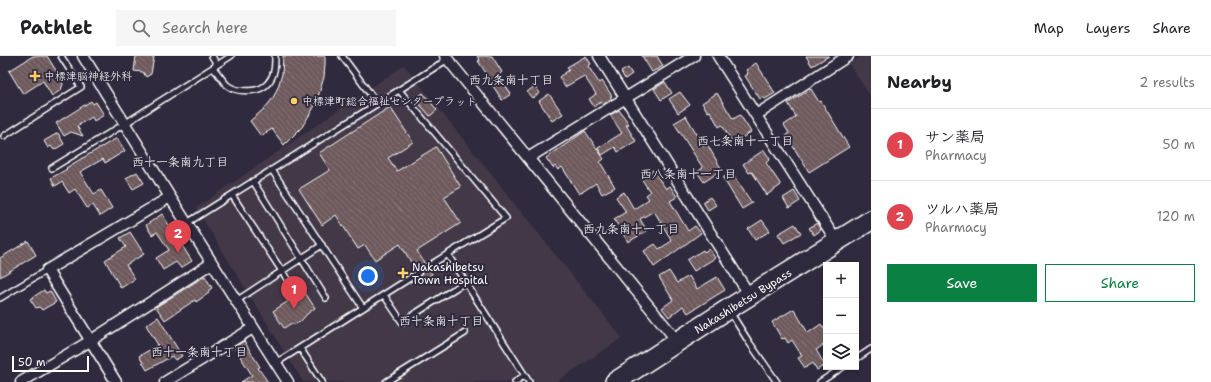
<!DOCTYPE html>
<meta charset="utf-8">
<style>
:root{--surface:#fff;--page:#f6f6f6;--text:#202124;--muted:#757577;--line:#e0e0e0;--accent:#0b8043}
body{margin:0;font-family:"Shantell Sans","Klee One",sans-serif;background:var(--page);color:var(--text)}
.controls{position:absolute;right:12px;bottom:12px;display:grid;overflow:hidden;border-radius:0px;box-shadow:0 2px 6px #0003}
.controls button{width:36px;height:36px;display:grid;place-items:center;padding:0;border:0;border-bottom:1px solid var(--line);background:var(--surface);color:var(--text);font:20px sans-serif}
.scale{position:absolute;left:12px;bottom:10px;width:77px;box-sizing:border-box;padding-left:4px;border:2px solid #fff;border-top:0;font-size:11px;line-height:14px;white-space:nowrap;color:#fff;-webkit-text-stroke:3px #2f2a3d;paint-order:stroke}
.you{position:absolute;left:368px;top:220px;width:14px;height:14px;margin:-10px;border:3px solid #fff;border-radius:50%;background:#1a73e8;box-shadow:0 0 0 6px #1a73e833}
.badge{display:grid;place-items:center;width:26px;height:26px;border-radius:50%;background:var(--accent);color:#fff;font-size:13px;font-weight:700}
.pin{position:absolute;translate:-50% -33px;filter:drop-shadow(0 1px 2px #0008)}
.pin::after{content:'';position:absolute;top:21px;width:14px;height:12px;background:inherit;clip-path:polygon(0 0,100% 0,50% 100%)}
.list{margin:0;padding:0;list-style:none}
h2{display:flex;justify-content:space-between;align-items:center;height:52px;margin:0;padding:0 16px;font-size:17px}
h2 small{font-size:13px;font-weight:400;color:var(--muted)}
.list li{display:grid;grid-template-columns:26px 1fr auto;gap:12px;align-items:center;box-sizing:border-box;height:72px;padding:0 16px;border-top:1px solid var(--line)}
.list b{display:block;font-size:15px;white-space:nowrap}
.list p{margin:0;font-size:13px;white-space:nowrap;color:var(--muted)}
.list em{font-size:13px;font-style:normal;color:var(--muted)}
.actions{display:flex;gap:8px;padding:12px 16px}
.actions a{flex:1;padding:9px 0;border:1px solid var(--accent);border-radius:0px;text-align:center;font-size:14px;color:var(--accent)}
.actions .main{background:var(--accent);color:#fff}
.icon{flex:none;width:22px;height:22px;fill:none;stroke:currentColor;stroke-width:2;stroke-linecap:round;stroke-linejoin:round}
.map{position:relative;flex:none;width:871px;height:326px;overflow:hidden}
header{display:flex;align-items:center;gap:24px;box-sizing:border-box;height:56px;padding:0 20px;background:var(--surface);border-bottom:1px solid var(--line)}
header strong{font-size:19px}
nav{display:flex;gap:22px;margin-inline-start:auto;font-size:14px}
.search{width:280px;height:36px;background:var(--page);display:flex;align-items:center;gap:10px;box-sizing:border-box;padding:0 14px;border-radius:0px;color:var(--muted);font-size:15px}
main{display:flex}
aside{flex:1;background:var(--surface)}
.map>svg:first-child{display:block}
.built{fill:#423846}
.building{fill:url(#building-back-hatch);stroke:#fff}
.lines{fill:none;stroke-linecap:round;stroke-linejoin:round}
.lane-casing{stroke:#fff;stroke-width:8}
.street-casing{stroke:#fff;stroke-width:13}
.highway-casing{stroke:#fff;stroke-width:22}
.lane{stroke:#2f2a3d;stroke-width:5}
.street{stroke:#2f2a3d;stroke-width:10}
.highway{stroke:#2f2a3d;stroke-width:19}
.poi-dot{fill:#ffd166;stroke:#2f2a3d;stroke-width:1.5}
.labels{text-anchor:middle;stroke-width:4;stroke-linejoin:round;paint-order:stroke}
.poi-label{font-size:11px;fill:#fff;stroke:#2f2a3d;text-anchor:start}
.street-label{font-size:11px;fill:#fff;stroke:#2f2a3d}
.neighbourhood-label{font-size:12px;fill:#fff;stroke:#2f2a3d}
</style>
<header>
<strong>Pathlet</strong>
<div class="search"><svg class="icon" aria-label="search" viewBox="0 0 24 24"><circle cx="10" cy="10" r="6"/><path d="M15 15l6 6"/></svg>Search here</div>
<nav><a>Map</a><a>Layers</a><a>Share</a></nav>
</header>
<main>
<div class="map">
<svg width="871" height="326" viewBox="0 0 871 326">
<defs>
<pattern id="building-back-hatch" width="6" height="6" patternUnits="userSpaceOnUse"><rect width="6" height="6" fill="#6e5a5c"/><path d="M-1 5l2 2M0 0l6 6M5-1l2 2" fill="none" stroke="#847374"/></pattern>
</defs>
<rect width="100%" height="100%" fill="#2f2a3d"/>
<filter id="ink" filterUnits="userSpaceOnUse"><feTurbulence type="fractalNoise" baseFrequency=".025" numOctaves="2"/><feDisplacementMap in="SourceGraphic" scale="8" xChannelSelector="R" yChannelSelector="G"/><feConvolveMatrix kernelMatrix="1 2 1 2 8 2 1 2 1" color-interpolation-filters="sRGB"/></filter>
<g filter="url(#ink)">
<path class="built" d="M862 0H871V41L849 8Z
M404 9 622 282 556 326H303L196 152Z"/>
<path class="building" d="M33 0H47L62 24 63 28 61 34 52 40 43 25 23 38 9 15Z
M136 0 154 1 151 18 146 21 143 16 134 15Z
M283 0H325V8L324 21 316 48 302 71 284 89 272 73 261 80 250 65 265 52 273 42 278 31 282 18Z
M477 0H492L502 16 499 19 511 38 502 44 493 30 494 29 478 5H480Z
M586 0 591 8 588 10 599 27 602 25 612 40 610 41 612 43 603 49 601 46 594 51 589 43 596 38 584 20 565 31 559 21 569 14 567 11Z
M642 0H657L663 10 652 16Z
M806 0H829L812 10Z
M756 7 775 37 765 43 763 41 760 43 745 20 748 18 746 14Z
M628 12 632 18 625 23 621 16Z
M665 26 672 37 661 44 654 33Z
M535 30 540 37 532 42 527 36Z
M811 33 819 46 821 45 849 91 809 116 786 79 789 77 784 69 796 61 788 47Z
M680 36 690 49 678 57 669 43Z
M423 37 437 54 430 60 415 43Z
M717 37 733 63 740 59 751 76 736 86 734 83 731 84 722 69 719 71 710 55 708 56 702 47Z
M549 38 563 58 552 65 539 45Z
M91 45 93 48 96 46 104 59 94 65 92 61 77 70 83 80 71 76 64 80 56 67Z
M390 51 413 86 388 102 397 115 436 91 461 131 444 141 461 167 417 195 425 208 423 211 424 213 427 215 429 214 432 218 423 224 420 220 422 217 421 215 418 213 416 214 400 188 375 204 365 189 358 193 336 159 322 169 299 133 330 114 319 97Z
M619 54 629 68 626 69 636 85 618 96 615 91 602 99 598 92 622 77 610 59Z
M686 60 704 90 707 88 722 114 704 126 697 116 703 112 674 67Z
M585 75 604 103 600 106 615 131 602 138 596 127 579 138 562 111 558 114 555 110 553 112 546 102Z
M58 77 64 88 54 94 51 90 48 92 44 85Z
M117 82 125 95 105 107 103 103 80 116 94 138 101 134 112 152 100 160 93 149 87 152 75 133 69 137 62 126 55 130 51 122 67 113 66 112 74 107Z
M764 94 770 103 766 107 781 129 767 139 752 116 749 117 743 108Z
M653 114 666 133 670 130 677 141 670 145 688 175 695 170 701 177 654 211 644 195 655 188 659 193 672 185 654 155 640 163 647 175 628 186 614 163 626 156 616 141 624 136 634 153 649 143 646 139 650 136 641 122Z
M137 116 144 127 133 133 126 122Z
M731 116 752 147 742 153 723 122Z
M794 135 800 145 789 152 783 142Z
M710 141 716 149 708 154 703 146Z
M162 158 192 205 181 212 176 206 163 214 156 202 169 194 157 176 152 179 146 169Z
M762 164 770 175 755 184 748 173Z
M817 167 821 174 814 179 809 172Z
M795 168 801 177 784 187 778 178Z
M130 176 144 198 126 209 135 223 121 232 105 204 126 191 120 182Z
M28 185 36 199 0 221V202Z
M709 193 715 202 694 215 687 204 703 194 704 196Z
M669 215 677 227 689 220 697 233 717 221 725 234 688 257 683 250 669 261 662 252 673 244 659 221Z
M205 220 212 232 208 235 209 237 196 246 195 244 165 264 156 251Z
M44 234 46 237 50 235 56 246 42 254 39 251 36 252 30 243Z
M304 235 315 252 307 258 300 266 295 268H290L284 272 273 255Z
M794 253 808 277 821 268 826 276V287L816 294 825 309 817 314 813 307 805 312 798 302 802 300 792 284 788 287 785 282 782 283 772 266Z
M158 261 182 300 175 304 172 300 147 314 139 300 158 289 146 269Z
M244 285 260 311 258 312 268 326H241L252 319 234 291Z"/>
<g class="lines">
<defs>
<path id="lane" d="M212 0 217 9
M342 0 377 47
M213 12C218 17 222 24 227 29 237 37 260 37 268 27 275 19 275 10 275 0
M4 80 81 31 61 0
M52 112 126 67 231 0
M272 114 363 252
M253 125 326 242
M232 139 293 232
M187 167 399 34
M448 199 529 326
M427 211 506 162 399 34 448 3
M384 239 402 266 465 226
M0 242 47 214
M236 245 322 189
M730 256 749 286 777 326
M300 292 322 326
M856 303 871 293
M276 307 418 217
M386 326 465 277
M515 326 525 319
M820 326 843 311"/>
<path id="street" d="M83 0 170 141 288 326
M445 0 678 286
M599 0 750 240
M718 0 837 186
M756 59 848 0
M528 102 694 0
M21 326 90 285 212 207
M116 326 47 214 170 141
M165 326 253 272"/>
<path id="highway" d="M615 326 728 253 871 164"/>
</defs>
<use href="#lane" class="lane-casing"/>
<use href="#street" class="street-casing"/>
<use href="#highway" class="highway-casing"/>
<use href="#lane" class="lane"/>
<use href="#street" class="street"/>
<use href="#highway" class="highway"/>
</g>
</g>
<g class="poi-dot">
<path d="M33 14h4v4h4v4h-4v4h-4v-4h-4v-4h4z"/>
<circle cx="294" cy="45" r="4"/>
<path d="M401 211h4v4h4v4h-4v4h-4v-4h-4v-4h4z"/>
</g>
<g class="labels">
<g class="poi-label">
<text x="44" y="24">中標津脳神経外科</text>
<text x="302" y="49">中標津町総合福祉センタープラット</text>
<text x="412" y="215">Nakashibetsu<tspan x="412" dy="13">Town Hospital</tspan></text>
</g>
<g class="street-label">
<text transform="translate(743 245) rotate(-32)" y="4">Nakashibetsu Bypass</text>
</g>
<g class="neighbourhood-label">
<text x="511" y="28">西九条南十丁目</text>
<text x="745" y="89">西七条南十一丁目</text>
<text x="180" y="110">西十一条南九丁目</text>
<text x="688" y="122">西八条南十一丁目</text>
<text x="631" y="177">西九条南十一丁目</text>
<text x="441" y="269">西十条南十丁目</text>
<text x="199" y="300">西十一条南十丁目</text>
</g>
</g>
</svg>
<div class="controls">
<button>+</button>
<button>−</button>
<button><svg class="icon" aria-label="layers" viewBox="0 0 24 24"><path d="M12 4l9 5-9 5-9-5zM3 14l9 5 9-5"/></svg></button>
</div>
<div class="scale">50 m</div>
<div class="you"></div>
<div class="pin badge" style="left:294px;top:253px;background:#e0444e">1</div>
<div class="pin badge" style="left:178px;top:197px;background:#e0444e">2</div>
</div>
<aside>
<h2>Nearby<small>2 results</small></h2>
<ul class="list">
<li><span class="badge" style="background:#e0444e">1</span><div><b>サン薬局</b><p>Pharmacy</p></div><em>50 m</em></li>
<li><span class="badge" style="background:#e0444e">2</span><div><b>ツルハ薬局</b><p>Pharmacy</p></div><em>120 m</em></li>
</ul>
<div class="actions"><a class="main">Save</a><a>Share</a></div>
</aside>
</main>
